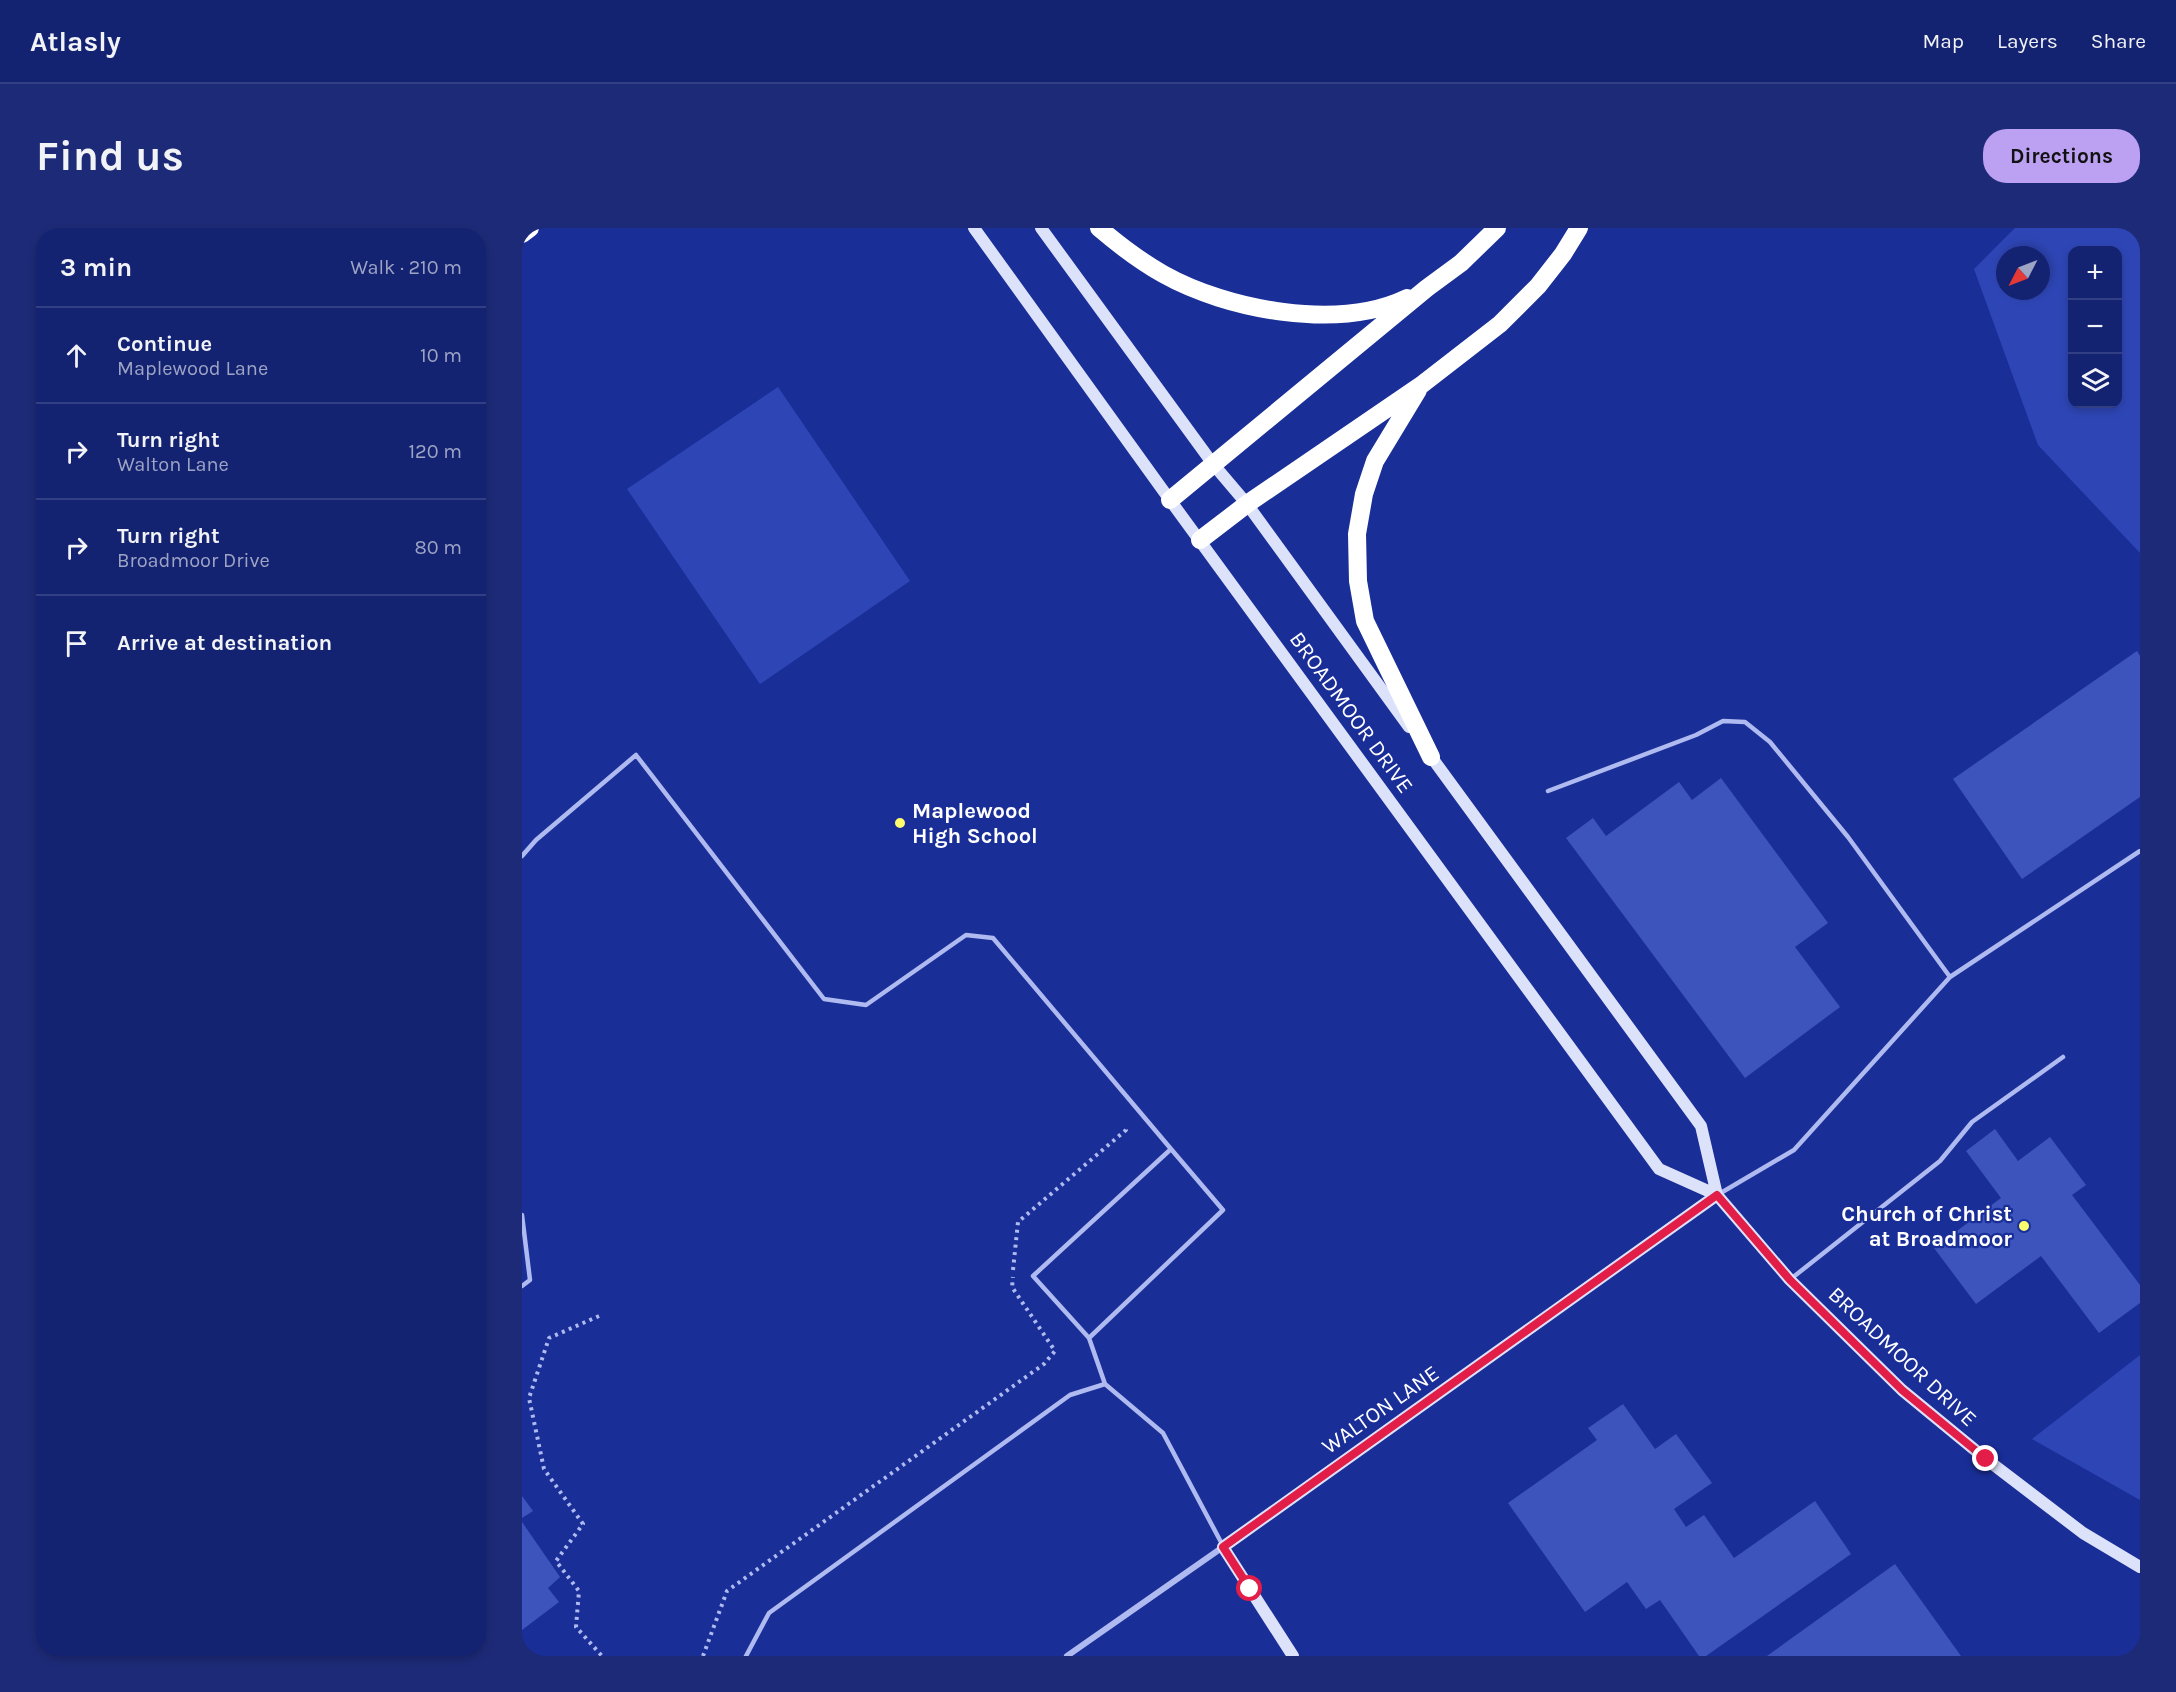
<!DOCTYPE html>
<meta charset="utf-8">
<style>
:root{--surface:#142272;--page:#1d2a77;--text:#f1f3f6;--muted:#9da4c4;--line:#333f84;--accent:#bca0f2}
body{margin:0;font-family:Karla,sans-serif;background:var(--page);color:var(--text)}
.controls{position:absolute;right:18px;top:18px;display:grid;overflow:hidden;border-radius:12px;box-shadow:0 3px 9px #0003}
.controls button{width:54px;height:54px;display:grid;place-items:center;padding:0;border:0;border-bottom:2px solid var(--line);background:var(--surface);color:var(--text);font:30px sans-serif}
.compass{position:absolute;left:1474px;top:18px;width:54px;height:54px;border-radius:50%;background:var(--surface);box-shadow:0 3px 9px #0003;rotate:228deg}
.stop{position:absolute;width:18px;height:18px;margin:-14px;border:4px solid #e11d48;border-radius:50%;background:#fff}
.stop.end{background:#e11d48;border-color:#fff;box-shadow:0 2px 6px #0008}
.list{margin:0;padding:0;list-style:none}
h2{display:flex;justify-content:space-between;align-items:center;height:78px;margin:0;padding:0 24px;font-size:26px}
h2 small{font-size:20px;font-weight:400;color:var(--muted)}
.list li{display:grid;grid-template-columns:39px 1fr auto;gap:18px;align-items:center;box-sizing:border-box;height:96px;padding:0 24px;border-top:2px solid var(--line)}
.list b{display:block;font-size:22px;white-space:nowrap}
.list p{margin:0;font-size:20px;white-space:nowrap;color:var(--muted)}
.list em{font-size:20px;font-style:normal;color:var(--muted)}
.icon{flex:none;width:33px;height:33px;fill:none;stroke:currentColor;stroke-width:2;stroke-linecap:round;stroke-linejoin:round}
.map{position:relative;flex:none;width:1618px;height:1428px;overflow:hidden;border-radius:24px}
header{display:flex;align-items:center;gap:36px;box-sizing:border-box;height:84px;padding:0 30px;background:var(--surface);border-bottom:2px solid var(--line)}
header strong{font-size:28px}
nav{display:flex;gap:33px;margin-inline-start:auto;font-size:21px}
.intro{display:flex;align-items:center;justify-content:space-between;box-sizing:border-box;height:144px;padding:0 36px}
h1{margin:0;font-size:42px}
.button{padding:15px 27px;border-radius:24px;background:var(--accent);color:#111;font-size:21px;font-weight:700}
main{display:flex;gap:36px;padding:0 36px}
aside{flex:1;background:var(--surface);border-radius:24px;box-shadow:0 3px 9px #0003}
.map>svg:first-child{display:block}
.green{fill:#2e46b5;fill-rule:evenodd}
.building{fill:#3e54bd}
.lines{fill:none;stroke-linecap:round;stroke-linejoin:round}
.path{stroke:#afbaf0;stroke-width:4;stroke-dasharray:3 4.5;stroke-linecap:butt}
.lane{stroke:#afbaf0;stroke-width:4.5}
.street{stroke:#afbaf0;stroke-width:6}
.secondary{stroke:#dde2fb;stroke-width:12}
.highway{stroke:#fff;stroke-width:18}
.route{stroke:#e11d48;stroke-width:8}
.poi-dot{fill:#fffd6e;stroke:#1a2e98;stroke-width:2}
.labels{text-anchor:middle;stroke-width:4.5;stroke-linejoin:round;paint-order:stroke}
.street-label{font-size:22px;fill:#fff;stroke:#1a2e98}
.poi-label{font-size:22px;font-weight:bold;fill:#fff;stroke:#1a2e98;text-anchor:start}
</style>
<header>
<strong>Atlasly</strong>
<nav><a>Map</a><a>Layers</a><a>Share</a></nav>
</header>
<div class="intro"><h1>Find us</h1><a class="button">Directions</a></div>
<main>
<aside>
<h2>3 min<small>Walk · 210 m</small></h2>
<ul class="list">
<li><svg class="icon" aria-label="ahead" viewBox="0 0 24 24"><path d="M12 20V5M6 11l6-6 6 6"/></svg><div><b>Continue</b><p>Maplewood Lane</p></div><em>10 m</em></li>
<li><svg class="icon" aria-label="right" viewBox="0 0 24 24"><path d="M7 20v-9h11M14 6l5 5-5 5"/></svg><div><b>Turn right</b><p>Walton Lane</p></div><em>120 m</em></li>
<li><svg class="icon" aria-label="right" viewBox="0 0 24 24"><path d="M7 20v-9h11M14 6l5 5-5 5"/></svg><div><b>Turn right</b><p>Broadmoor Drive</p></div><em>80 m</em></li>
<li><svg class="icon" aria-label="arrive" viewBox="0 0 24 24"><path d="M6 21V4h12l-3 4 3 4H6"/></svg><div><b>Arrive at destination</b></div></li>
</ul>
</aside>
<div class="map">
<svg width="1618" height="1428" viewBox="0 0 1618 1428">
<rect width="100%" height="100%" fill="#1a2e98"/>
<path class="green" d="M1493 0H1618V325L1516 217 1452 41ZM1596 22V176H1550V22ZM1483 27H1519V63H1483Z
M256 159 388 353 238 456 105 261Z
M1618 1127V1272L1510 1211Z"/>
<path class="building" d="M1615 423 1618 428V569L1500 651 1431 551Z
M1199 550 1306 695 1273 719 1318 779 1223 850 1044 610 1071 590 1084 608 1157 554 1170 572Z
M1473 901 1496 933 1528 909 1564 957 1550 967 1618 1057V1075L1577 1105 1519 1028 1454 1076 1412 1020 1479 970 1444 923Z
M1101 1176 1133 1221 1154 1206 1190 1255 1152 1281 1164 1299 1182 1287 1212 1330 1293 1273 1329 1326 1184 1428H1177L1138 1372 1124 1381 1105 1354 1063 1384 986 1275 1075 1212 1066 1200Z
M0 1268 11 1283 0 1290Z
M0 1294 38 1349 26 1360 37 1374 0 1402Z
M1373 1336 1439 1428H1245Z"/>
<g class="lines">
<path class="path" d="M491 1042 496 994 604 902 603 898
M77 1088 27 1110 7 1170 22 1241 61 1296 34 1333 57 1363 54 1399 80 1428
M181 1428 205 1363 522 1136 533 1123 490 1059 491 1049"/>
<path class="lane" d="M1026 563 1174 507 1201 493 1223 494 1248 514 1326 609 1428 749
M0 628 14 612 114 527 302 771 344 777 444 707 471 710 649 921
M1197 966 1272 922 1428 749 1618 623
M0 987 8 1052 0 1058
M1270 1050 1418 933 1450 894 1541 829
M567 1110 701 982 649 921 511 1048 567 1110 583 1156
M224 1428 247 1385 548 1167 583 1156 641 1205 700 1316"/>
<path class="street" d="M545 1428 701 1319"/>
<path class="secondary" d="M452 0 648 272 1137 941 1195 967 1268 1052 1380 1162 1464 1231 1561 1305 1618 1339
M519 0 691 236 725 276 887 499
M905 523 1179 898 1195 967
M771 1428 701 1319 1195 967"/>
<path class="highway" d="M577 0C597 17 618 33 641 46 705 82 816 103 885 70
M0 6 8 0
M896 162 853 233 842 266 835 306 836 353 843 393 909 529
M648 272 905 60 939 35 975 0
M678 312 725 276 898 158 978 96 1016 58 1041 26 1057 0"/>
</g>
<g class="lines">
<path class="route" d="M728 1361 701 1319 1195 967 1268 1052 1380 1162 1464 1231"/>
</g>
<g class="poi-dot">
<circle cx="378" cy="595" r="6"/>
<circle cx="1502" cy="998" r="6"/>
</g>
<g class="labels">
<g class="street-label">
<text transform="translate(830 484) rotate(54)" y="8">BROADMOOR DRIVE</text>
<text transform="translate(1381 1128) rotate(43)" y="8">BROADMOOR DRIVE</text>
<text transform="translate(858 1181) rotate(-35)" y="8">WALTON LANE</text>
</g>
<g class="poi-label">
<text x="390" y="590">Maplewood<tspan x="390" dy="25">High School</tspan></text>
<text x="1490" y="993" text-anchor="end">Church of Christ<tspan x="1490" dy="25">at Broadmoor</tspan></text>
</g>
</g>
</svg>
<div class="controls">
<button>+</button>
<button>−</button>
<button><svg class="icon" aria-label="layers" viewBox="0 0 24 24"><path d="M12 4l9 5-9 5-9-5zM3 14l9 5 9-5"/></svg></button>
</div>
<svg class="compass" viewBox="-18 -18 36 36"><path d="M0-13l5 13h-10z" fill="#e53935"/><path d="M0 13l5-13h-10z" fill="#9da4c4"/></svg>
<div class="stop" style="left:728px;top:1361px"></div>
<div class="stop end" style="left:1464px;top:1231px"></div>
</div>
</main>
